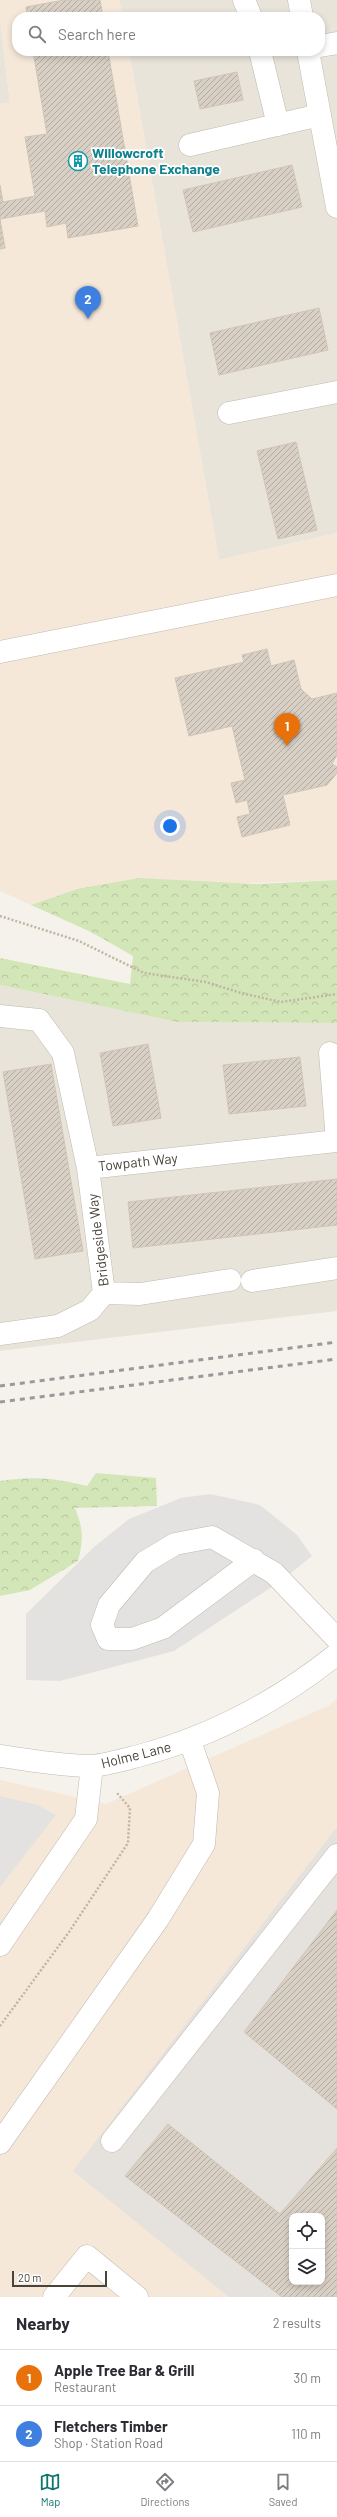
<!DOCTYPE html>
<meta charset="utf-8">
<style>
:root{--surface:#fff;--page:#f2f2f3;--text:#2b2b33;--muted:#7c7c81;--line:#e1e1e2;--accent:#0f766e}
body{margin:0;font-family:Barlow,sans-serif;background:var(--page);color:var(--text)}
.controls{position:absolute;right:12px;bottom:12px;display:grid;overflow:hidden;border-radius:8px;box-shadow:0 2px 6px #0003}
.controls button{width:36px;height:36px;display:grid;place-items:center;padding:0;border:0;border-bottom:1px solid var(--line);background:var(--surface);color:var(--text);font:20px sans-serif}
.scale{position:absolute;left:12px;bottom:10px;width:95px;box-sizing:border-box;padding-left:4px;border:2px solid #49433a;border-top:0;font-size:11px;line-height:14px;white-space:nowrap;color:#49433a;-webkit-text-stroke:3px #fff;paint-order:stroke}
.you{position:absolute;left:170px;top:826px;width:14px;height:14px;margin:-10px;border:3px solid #fff;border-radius:50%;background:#1a73e8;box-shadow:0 0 0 6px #1a73e833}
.badge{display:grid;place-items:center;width:26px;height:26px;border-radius:50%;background:var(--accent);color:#fff;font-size:13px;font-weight:700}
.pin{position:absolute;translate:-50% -33px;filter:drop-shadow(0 1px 2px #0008)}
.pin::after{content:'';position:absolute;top:21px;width:14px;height:12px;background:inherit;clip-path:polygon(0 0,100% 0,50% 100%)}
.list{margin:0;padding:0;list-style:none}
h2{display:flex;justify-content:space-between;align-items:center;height:52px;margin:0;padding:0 16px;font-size:17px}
h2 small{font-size:13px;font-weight:400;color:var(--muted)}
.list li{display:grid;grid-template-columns:26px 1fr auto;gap:12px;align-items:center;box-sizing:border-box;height:56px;padding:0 16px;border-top:1px solid var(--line)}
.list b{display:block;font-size:15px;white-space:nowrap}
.list p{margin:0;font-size:13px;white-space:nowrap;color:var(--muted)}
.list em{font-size:13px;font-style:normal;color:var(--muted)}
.icon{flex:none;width:22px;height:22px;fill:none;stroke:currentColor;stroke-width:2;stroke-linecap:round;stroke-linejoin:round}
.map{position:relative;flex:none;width:337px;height:2297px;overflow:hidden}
.search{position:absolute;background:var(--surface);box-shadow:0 2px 6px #0003;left:12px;right:12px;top:12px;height:44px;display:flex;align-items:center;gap:10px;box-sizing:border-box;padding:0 14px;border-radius:16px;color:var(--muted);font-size:15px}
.sheet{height:164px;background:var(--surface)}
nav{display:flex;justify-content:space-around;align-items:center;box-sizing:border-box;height:56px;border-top:1px solid var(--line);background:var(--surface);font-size:11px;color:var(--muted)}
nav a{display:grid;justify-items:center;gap:2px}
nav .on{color:var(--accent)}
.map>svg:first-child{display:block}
.residential{fill:#e9e4da}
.commercial{fill:#f5e8d9;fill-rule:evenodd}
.industrial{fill:#e5e1dd;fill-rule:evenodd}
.forest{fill:url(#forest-crowns)}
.parking{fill:#e4e2e0}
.building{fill:url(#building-hatch);stroke:#d0c5b5;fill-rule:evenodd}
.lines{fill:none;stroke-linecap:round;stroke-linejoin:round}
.minor-casing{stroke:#c0b9af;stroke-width:23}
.path{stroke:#c1b4a1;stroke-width:2.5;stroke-dasharray:2 2;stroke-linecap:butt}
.minor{stroke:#fff;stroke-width:22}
.rail{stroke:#999;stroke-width:3;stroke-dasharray:5 5;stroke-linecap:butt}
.labels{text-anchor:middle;stroke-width:3.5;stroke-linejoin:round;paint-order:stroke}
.culture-label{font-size:14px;font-weight:bold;fill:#0d838f;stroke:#fff;text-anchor:start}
.street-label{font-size:14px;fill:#49433a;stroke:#fff}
</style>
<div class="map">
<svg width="337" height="2297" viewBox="0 0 337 2297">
<defs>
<pattern id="forest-crowns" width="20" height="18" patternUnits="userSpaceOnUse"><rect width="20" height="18" fill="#d3e6b8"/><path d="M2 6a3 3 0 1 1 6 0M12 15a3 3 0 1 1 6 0" fill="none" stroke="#b7c69f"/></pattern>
<pattern id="building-hatch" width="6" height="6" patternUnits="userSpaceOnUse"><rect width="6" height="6" fill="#d9d0c5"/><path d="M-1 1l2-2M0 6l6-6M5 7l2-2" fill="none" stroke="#b2aaa1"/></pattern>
</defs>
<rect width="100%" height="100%" fill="#f5f2ec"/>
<path class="residential" d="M119 0H337V533L219 560 129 51H320V17H123Z
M0 19 10 103 0 104Z
M0 985 177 1022 337 1023V1311L0 1351Z"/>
<path class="commercial" d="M0 0H119L123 17H17V51H129L219 560 337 533V880L77 889 31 905 0 891V104L10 102 0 19Z
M337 1698V2297H0V1780L106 1804 330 1705ZM292 2216H322V2282H292Z"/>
<path class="industrial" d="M337 1827V2297H229L73 2171ZM292 2216H322V2282H292Z"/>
<path class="forest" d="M139 878 258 884 337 880V1023L177 1022 0 985V958L130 984 133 956 91 932 31 905 77 889Z
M96 1473 156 1478 157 1506 75 1508C83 1528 84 1539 78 1561L30 1590 0 1596V1481C33 1476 55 1478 87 1486Z"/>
<path class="parking" d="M210 1494 260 1505 297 1535 312 1556 281 1581 174 1651 60 1681 26 1680V1614L94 1547 129 1519 181 1498Z
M0 1796 38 1805 56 1815 0 1887Z"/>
<path class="building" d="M64 0H100L103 17H27L26 7Z
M33 51H108L138 226 68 238 66 223 47 227 45 211 0 219V185L3 202 35 196 25 137 47 134Z
M237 72 243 100 200 109 194 81Z
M292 165 302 207 193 232 183 190Z
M0 219 5 248 0 249Z
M319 308 328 350 219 375 210 333Z
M296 442 317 530 278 539 257 451Z
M267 649 271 666 294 660 301 689 312 699 337 693V755L332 764 337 767V773L327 785 283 795 290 825 242 837 237 817 250 814 247 800 236 803 231 783 245 780 232 726 189 736 175 678 244 662 242 655Z
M148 1044 161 1118 113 1126 100 1053Z
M300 1057 306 1106 229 1114 223 1065Z
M51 1064 83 1251 35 1259 3 1072Z
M337 1179V1225L133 1248 128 1202Z
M337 1910V2109L244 2032Z
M168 2124 280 2214 337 2148V2297H282L125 2176ZM292 2216H322V2282H292Z"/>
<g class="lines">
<defs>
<path id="minor" d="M244 0 251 17
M299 0 302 17
M320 46 337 43
M260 51 278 125
M308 51 337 207
M190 145 320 115
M229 413 337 392
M0 652 337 585
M0 1016 39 1020 63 1053 88 1168 104 1293 90 1310 58 1326 0 1334
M330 1053 337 1141
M88 1168 337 1141
M252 1281 337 1268
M104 1293 140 1294 230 1280
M254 1560 163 1628 132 1639H108L102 1625 109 1605 145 1562 175 1544 212 1537 274 1573 337 1639
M0 1756C30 1760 61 1766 91 1766 106 1765 123 1760 138 1756 211 1737 278 1701 337 1654
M0 1945 86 1819 92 1766
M112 2141 337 1855
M0 2143 158 1919 204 1844 208 1793 190 1741
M54 2297 87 2256 137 2297"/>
</defs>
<use href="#minor" class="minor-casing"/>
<path class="path" d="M0 916 79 941 144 973 206 982 241 993 281 1002 337 994
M0 2026 69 1932 128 1843 130 1808 117 1793"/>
<use href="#minor" class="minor"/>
<path class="rail" d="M0 1386 337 1342
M0 1402 337 1359"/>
</g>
<defs>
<symbol id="building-ring" viewBox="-11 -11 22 22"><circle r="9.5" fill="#fff" stroke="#0f9aa8" stroke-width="1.5"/><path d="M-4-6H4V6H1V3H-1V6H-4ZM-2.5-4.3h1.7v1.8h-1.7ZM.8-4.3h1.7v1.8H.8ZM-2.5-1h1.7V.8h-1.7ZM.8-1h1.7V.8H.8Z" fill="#0f9aa8"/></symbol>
</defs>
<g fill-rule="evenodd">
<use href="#building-ring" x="67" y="150" width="22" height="22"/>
</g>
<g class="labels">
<g class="culture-label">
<text x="92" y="158">Willowcroft<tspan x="92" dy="16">Telephone Exchange</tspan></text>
</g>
<g class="street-label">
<text transform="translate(138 1162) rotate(-6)" y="5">Towpath Way</text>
<text transform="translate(98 1240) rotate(-97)" y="5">Bridgeside Way</text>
<text transform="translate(136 1755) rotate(-14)" y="5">Holme Lane</text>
</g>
</g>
</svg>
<div class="controls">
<button><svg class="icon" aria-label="locate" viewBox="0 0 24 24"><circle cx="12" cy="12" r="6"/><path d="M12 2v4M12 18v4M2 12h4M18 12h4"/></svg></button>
<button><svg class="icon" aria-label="layers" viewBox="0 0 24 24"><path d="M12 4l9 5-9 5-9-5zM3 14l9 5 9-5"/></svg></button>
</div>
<div class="scale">20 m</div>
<div class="you"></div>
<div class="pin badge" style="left:287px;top:746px;background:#e8710a">1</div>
<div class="pin badge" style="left:88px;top:319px;background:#3f7fe0">2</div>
<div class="search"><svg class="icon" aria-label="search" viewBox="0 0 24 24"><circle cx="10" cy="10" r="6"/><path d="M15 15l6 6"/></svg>Search here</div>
</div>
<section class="sheet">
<h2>Nearby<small>2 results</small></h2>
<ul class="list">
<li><span class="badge" style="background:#e8710a">1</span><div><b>Apple Tree Bar &amp; Grill</b><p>Restaurant</p></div><em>30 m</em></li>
<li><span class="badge" style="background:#3f7fe0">2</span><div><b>Fletchers Timber</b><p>Shop · Station Road</p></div><em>110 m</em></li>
</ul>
</section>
<nav>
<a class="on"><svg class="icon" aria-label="map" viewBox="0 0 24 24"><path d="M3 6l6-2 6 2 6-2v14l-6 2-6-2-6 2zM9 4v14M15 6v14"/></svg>Map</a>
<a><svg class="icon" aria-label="directions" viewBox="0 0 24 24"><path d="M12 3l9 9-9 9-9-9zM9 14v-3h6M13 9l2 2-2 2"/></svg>Directions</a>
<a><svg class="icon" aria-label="saved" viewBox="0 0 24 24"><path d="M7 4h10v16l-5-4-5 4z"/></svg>Saved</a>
</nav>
